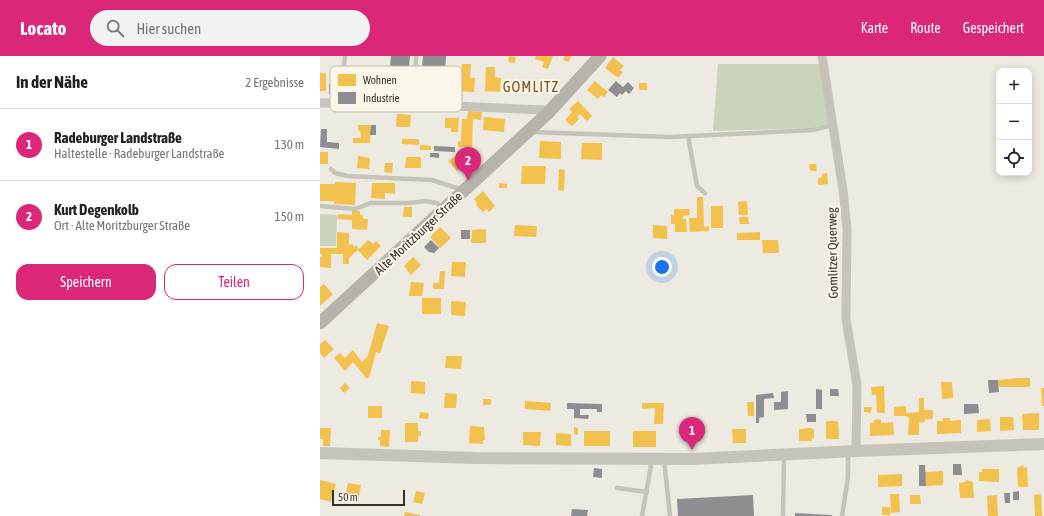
<!DOCTYPE html>
<html lang="de">
<meta charset="utf-8">
<style>
:root{--surface:#fff;--page:#f2f2f2;--text:#202124;--muted:#757577;--line:#e0e0e0;--accent:#db2777}
body{margin:0;font-family:"Asap Condensed",sans-serif;background:var(--page);color:var(--text)}
.controls{position:absolute;right:12px;top:12px;display:grid;overflow:hidden;border-radius:8px;box-shadow:0 2px 10px #0003}
.controls button{width:36px;height:36px;display:grid;place-items:center;padding:0;border:0;border-bottom:1px solid var(--line);background:var(--surface);color:var(--text);font:20px sans-serif}
.scale{position:absolute;left:12px;bottom:10px;width:73px;box-sizing:border-box;padding-left:4px;border:2px solid #373129;border-top:0;font-size:11px;line-height:14px;white-space:nowrap;color:#373129;-webkit-text-stroke:3px #faf6e9;paint-order:stroke}
.you{position:absolute;left:342px;top:211px;width:14px;height:14px;margin:-10px;border:3px solid #fff;border-radius:50%;background:#1a73e8;box-shadow:0 0 0 6px #1a73e833}
.badge{display:grid;place-items:center;width:26px;height:26px;border-radius:50%;background:var(--accent);color:#fff;font-size:13px;font-weight:700}
.pin{position:absolute;translate:-50% -33px;filter:drop-shadow(0 1px 2px #0008)}
.pin::after{content:'';position:absolute;top:21px;width:14px;height:12px;background:inherit;clip-path:polygon(0 0,100% 0,50% 100%)}
.list{margin:0;padding:0;list-style:none}
h2{display:flex;justify-content:space-between;align-items:center;height:52px;margin:0;padding:0 16px;font-size:17px}
h2 small{font-size:13px;font-weight:400;color:var(--muted)}
.list li{display:grid;grid-template-columns:26px 1fr auto;gap:12px;align-items:center;box-sizing:border-box;height:72px;padding:0 16px;border-top:1px solid var(--line)}
.list b{display:block;font-size:15px;white-space:nowrap}
.list p{margin:0;font-size:13px;white-space:nowrap;color:var(--muted)}
.list em{font-size:13px;font-style:normal;color:var(--muted)}
.actions{display:flex;gap:8px;padding:12px 16px}
.actions a{flex:1;padding:9px 0;border:1px solid var(--accent);border-radius:12px;text-align:center;font-size:14px;color:var(--accent)}
.actions .main{background:var(--accent);color:#fff}
.icon{flex:none;width:22px;height:22px;fill:none;stroke:currentColor;stroke-width:2;stroke-linecap:round;stroke-linejoin:round}
.map{position:relative;flex:none;width:724px;height:460px;overflow:hidden}
header{display:flex;align-items:center;gap:24px;box-sizing:border-box;height:56px;padding:0 20px;background:var(--accent);color:#fff}
header strong{font-size:19px}
nav{display:flex;gap:22px;margin-inline-start:auto;font-size:14px}
.search{width:280px;height:36px;background:var(--page);display:flex;align-items:center;gap:10px;box-sizing:border-box;padding:0 14px;border-radius:22px;color:var(--muted);font-size:15px}
main{display:flex}
aside{flex:1;background:var(--surface)}
.map>svg:first-child{display:block}
.green{fill:#cad3bc}
.homes{fill:#f2c14e}
.industry{fill:#8d8d92}
.lines{fill:none;stroke-linecap:round;stroke-linejoin:round}
.service{stroke:#c6c3bb;stroke-width:4.5}
.minor{stroke:#c6c3bb;stroke-width:9}
.tertiary{stroke:#c6c3bb;stroke-width:12}
.secondary{stroke:#b7b3ab;stroke-width:13}
.labels{text-anchor:middle;stroke-width:4;stroke-linejoin:round;paint-order:stroke}
.street-label{font-size:13px;fill:#373129;stroke:#faf6e9}
.quarter-label{font-size:15px;letter-spacing:1px;fill:#855122;stroke:#faf6e9}
.key{fill:#faf6e9;stroke:#c0bbaf;stroke-width:1}
.key-label{font-size:11px;fill:#373129}
</style>
<header>
<strong>Locato</strong>
<div class="search"><svg class="icon" aria-label="search" viewBox="0 0 24 24"><circle cx="10" cy="10" r="6"/><path d="M15 15l6 6"/></svg>Hier suchen</div>
<nav><a>Karte</a><a>Route</a><a>Gespeichert</a></nav>
</header>
<main>
<aside>
<h2>In der Nähe<small>2 Ergebnisse</small></h2>
<ul class="list">
<li><span class="badge">1</span><div><b>Radeburger Landstraße</b><p>Haltestelle · Radeburger Landstraße</p></div><em>130 m</em></li>
<li><span class="badge">2</span><div><b>Kurt Degenkolb</b><p>Ort · Alte Moritzburger Straße</p></div><em>150 m</em></li>
</ul>
<div class="actions"><a class="main">Speichern</a><a>Teilen</a></div>
</aside>
<div class="map">
<svg width="724" height="460" viewBox="0 0 724 460">
<rect width="100%" height="100%" fill="#edeae2"/>
<path class="green" d="M398 8H500L510 67 492 72 393 75Z
M0 158 17 159 16 190H0Z"/>
<path class="homes" d="M189 0 196 1 195 7 188 6Z
M216 0H233L228 13 222 11 224 6 215 3Z
M245 0H251L249 6 243 4Z
M293 1 304 10 300 14 303 16 299 21 295 20 285 12Z
M142 8H151L150 22H155L154 36 137 35V28H141L139 19H141Z
M166 11H175V21L181 22 180 36 165 35Z
M0 17H6V35H0Z
M275 25 288 36 284 41 281 39 278 43 267 34Z
M319 27H327V34H319Z
M258 45 272 60 267 65 260 58 257 61 259 63 252 70 245 64 252 56 249 53Z
M148 55 162 56 161 64 153 63 152 91H138V85L141 86 142 63H147Z
M77 58 91 59 90 71H76Z
M164 61 185 63 184 76 163 74Z
M125 62H139L138 76H131V72H125Z
M38 69H51L50 87H33V82H41L40 74 38 75Z
M82 83H99V89L82 88Z
M220 85 241 86V103L219 102Z
M262 87H282V104L261 103Z
M100 89 111 90V94H100Z
M0 96H8V108H0Z
M141 97 148 104 137 115 128 105Z
M38 100 50 102 49 113 37 112Z
M86 101H101V112H85Z
M65 107H73L72 117 64 116Z
M489 108H496L497 115H490Z
M202 110H226L225 128H201Z
M239 113 245 114 244 135 238 134Z
M507 117 508 128 498 129V122L502 121V118Z
M15 126 36 127 35 149 14 148V145H0V128H15Z
M52 127H75V138L65 137V143L51 142Z
M179 127 187 128V132H179Z
M163 135 175 150 169 156 167 153 163 156 156 149 157 147 154 143Z
M377 141H383L384 171 389 170V175L370 176 369 162H377Z
M427 145 428 159H419L418 146Z
M391 150H403V172H391Z
M84 151H92V161H83Z
M354 153H369L370 159 363 160V163H366L367 176H355V168H351V159H354Z
M32 155H40V159H43V163H48L47 174 32 173V164L17 163 18 158 32 159Z
M419 161H428L429 168H420Z
M195 169 217 170 216 181 194 180Z
M333 169 347 170V183L333 182Z
M120 171 131 182 120 192 110 181Z
M166 173V187H151L152 174Z
M17 176 29 177V189L32 188 34 191 36 189 39 193 48 184 53 188 56 185 61 190 47 204 38 194 29 202V208H23V198H11V212L0 211V201H2V198H0V192H17Z
M440 176V184H417V177Z
M442 184H458L459 197H443Z
M93 201 101 209 91 219 84 210Z
M132 206H146L145 221 131 220Z
M120 215H125L124 233H113V227H119Z
M91 226 104 227 102 240H89Z
M4 228 13 238 0 250V231Z
M102 242H121V258H102Z
M131 245 146 246 145 260 131 259Z
M57 267 69 270 60 297 56 296 50 319 47 323 33 306 25 315 14 302 20 297 25 302 33 294 42 306 48 300Z
M5 284 14 293 4 302 0 297V288Z
M126 300H142L141 313 125 312Z
M698 322H710V331H679L678 324Z
M91 325 105 326V338L91 337Z
M621 326H632L633 342 622 343Z
M25 327 30 332 24 337 20 332Z
M564 330 565 357H557L556 339H552L551 331Z
M721 332H724V350H722Z
M125 337 137 338 136 352H124Z
M599 342H604V354H613V363H605V366L599 367V379H588L589 362 586 360H574V351L586 350V357L599 356Z
M163 343H171V349H163Z
M205 345 231 347 230 355 205 353Z
M427 346H434V360H428Z
M322 347H344L343 368H334L335 352 322 353Z
M48 350H62V362H48Z
M544 351H552L551 357 544 356Z
M100 356 109 357 108 363 99 362Z
M719 357V374H703L702 358Z
M680 361H693L694 374 680 375Z
M623 362H630V365L641 364V377L617 378V365H623Z
M561 363V367L573 366 574 379 550 380V367H554V364Z
M670 363 671 375 657 376V364Z
M506 365H518L519 383H506Z
M85 367H98V375H101V380H98V386H85Z
M150 370 164 371 165 384H163V388L149 387Z
M254 371 258 372V379L254 378Z
M0 372H11L10 390H3V383H0Z
M491 372 494 374V382H492V385H479V373Z
M412 373H426V387H413Z
M61 374H70L69 391 60 390V384H58V381H61Z
M264 375H290V390H264Z
M313 375H336V391H313Z
M203 376H221L220 390 203 389Z
M236 377 251 378V390L236 389Z
M703 409 704 412 707 411 708 431H698L697 412Z
M662 413H679V426L659 425V416H662Z
M623 415V429L606 430 605 416Z
M582 418V430L558 431V419Z
M0 424 16 428 11 446 0 443Z
M646 424 653 426 654 442H640L639 427 645 426Z
M28 427 41 429 38 446 25 443Z
M96 435 105 437 102 448 93 446Z
M570 438H579L580 456 571 457Z
M721 438 722 460H715L714 439Z
M590 439H600L601 448H590Z
M677 439 678 460H668L667 440Z
M562 451H570V459H562Z
M85 456 100 459V460H84Z"/>
<path class="industry" d="M71 0H90L89 12 70 11Z
M103 0H126L124 33 100 31Z
M296 25 303 31 308 26 314 32 309 38 306 35 302 39 300 37 297 41 288 34Z
M9 28H15V38H9Z
M51 69H56V79H50Z
M1 73H7V86L19 87V93L0 91Z
M114 90 135 91V96L114 95Z
M110 97H119V102L110 101Z
M141 174H150V183H141Z
M111 184 119 192 114 197 109 196 104 191Z
M668 324H678L679 336 669 337Z
M496 333 502 334V353H496Z
M510 333H518L519 340H510Z
M468 335V353L454 354V346H461V336Z
M453 337 454 342 444 343V361L439 362V367H436V339Z
M247 347 282 348V356H277V353H260V359H269L268 363 254 362V353H247Z
M644 348H658L659 357 644 358Z
M486 358H496V366H487Z
M633 408H641L642 419H633Z
M599 409H605L606 430H599Z
M274 412 282 413V422L273 421Z
M699 435V444H693V436Z
M684 437H690V447H685Z
M433 439 434 460H358L357 443Z
M252 453 268 454 267 460H251Z
M475 457 512 459V460H475Z"/>
<g class="lines">
<path class="service" d="M25 0C23 13 23 23 28 35 51 47 97 40 124 44L133 47 132 50
M95 42 96 0
M212 76 350 81 493 74 512 69
M368 80 377 130 385 137
M11 113 15 117 27 120 112 124 143 134
M0 150 36 153 50 147H89L105 145 117 147 123 152
M344 403 350 460
M297 432 327 436
M322 460 332 404
M463 460 464 400
M522 460 528 421V397"/>
<path class="minor" d="M502 0 523 134 527 173 526 263 537 329 536 395
M0 47H66L223 54 228 57"/>
<path class="tertiary" d="M0 397 155 402 372 403 536 395 724 388"/>
<path class="secondary" d="M0 267 228 57 280 0"/>
</g>
<g class="labels">
<g class="street-label">
<text transform="translate(98 177) rotate(-43)" y="5">Alte Moritzburger Straße</text>
<text transform="translate(512 197) rotate(-91)" y="5">Gomlitzer Querweg</text>
</g>
<g class="quarter-label">
<text x="211" y="36">GOMLITZ</text>
</g>
</g>
<rect x="10" y="10" width="132" height="46" rx="6" class="key"/>
<rect x="18" y="18" width="18" height="12" fill="#f2c14e"/>
<rect x="18" y="36" width="18" height="12" fill="#8d8d92"/>
<g class="key-label">
<text x="43" y="28">Wohnen</text>
<text x="43" y="46">Industrie</text>
</g>
</svg>
<div class="controls">
<button>+</button>
<button>−</button>
<button><svg class="icon" aria-label="locate" viewBox="0 0 24 24"><circle cx="12" cy="12" r="6"/><path d="M12 2v4M12 18v4M2 12h4M18 12h4"/></svg></button>
</div>
<div class="scale">50 m</div>
<div class="you"></div>
<div class="pin badge" style="left:372px;top:394px">1</div>
<div class="pin badge" style="left:148px;top:124px">2</div>
</div>
</main>
